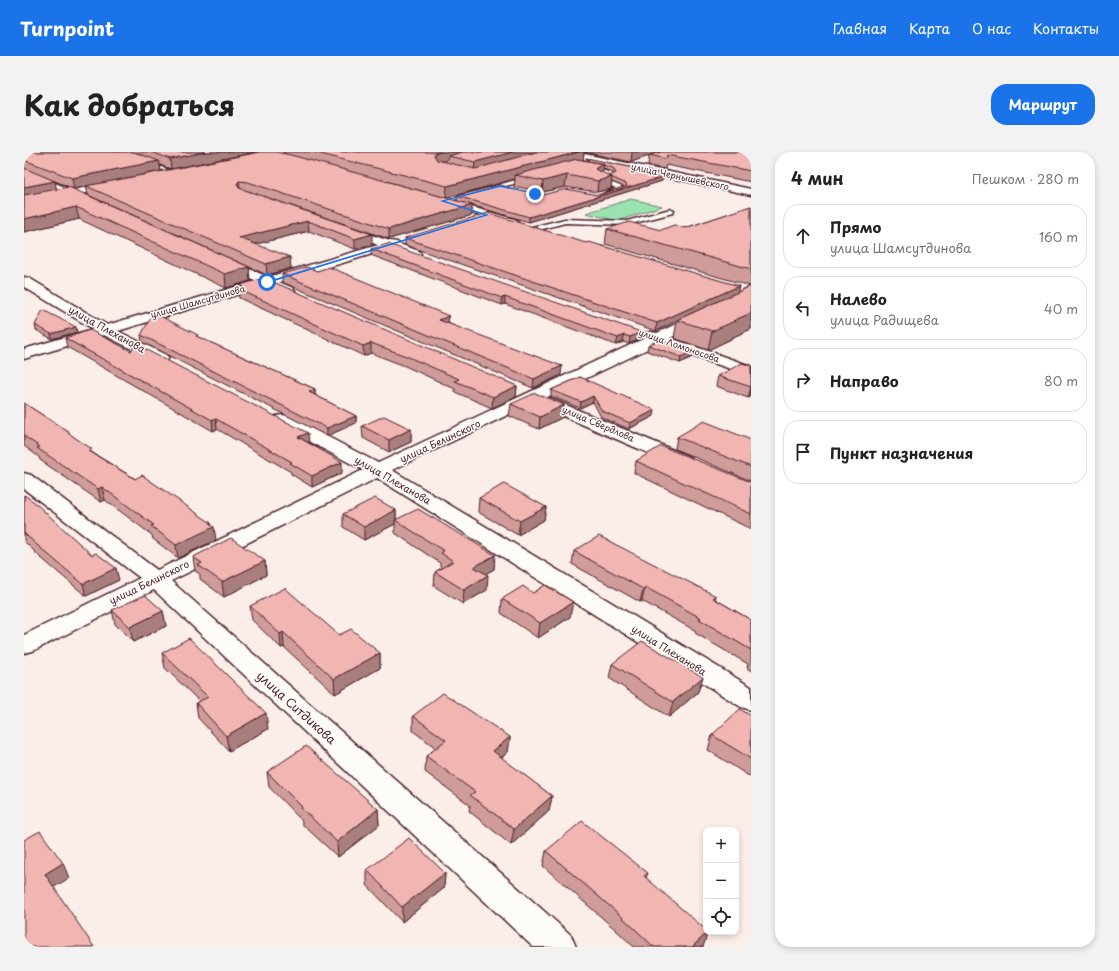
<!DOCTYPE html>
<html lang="ru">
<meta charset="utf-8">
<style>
:root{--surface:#fff;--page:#f2f2f2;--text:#222;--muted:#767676;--line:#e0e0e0;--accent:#1a73e8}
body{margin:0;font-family:"Playpen Sans",sans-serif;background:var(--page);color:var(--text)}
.controls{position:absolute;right:12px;bottom:12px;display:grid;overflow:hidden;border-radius:8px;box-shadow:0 2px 6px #0003}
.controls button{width:36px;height:36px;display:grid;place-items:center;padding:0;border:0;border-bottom:1px solid var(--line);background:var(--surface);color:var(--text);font:20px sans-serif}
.stop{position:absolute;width:12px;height:12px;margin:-9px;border:3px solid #1a73e8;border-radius:50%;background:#fff}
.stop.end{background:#1a73e8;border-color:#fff;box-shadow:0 1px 4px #0008}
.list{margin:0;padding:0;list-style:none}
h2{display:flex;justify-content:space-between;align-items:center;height:52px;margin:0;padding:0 16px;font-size:17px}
h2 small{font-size:13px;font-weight:400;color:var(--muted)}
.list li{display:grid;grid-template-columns:26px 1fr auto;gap:12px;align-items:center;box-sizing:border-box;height:64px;margin:0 8px 8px;padding:0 8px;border:1px solid var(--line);border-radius:16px}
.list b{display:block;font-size:15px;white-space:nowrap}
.list p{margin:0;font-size:13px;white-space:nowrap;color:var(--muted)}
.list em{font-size:13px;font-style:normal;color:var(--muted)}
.icon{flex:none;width:22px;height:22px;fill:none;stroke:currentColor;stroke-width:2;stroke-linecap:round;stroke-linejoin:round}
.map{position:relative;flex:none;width:727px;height:795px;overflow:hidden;border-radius:16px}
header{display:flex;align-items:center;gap:24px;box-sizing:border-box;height:56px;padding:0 20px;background:var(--accent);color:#fff}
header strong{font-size:19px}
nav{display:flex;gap:22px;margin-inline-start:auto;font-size:14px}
.intro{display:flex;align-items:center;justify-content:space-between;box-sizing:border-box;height:96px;padding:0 24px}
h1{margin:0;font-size:28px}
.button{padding:10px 18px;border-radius:16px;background:var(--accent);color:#fff;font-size:14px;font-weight:700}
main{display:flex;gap:24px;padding:0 24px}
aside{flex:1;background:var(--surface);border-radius:16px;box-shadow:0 2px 6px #0003}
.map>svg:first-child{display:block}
.green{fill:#9ae2b0;stroke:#72806e}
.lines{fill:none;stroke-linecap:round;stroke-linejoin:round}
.service-casing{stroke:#4a1f2b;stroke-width:3}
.minor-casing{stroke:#4a1f2b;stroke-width:3}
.tertiary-casing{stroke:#4a1f2b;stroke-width:3}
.service{fill:#fdfcf7;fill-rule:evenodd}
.minor{fill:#fdfcf7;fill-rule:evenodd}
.tertiary{fill:#fdfcf7;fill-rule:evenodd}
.wall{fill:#cf9c99;stroke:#4a1f2b;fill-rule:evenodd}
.shaded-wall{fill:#a97f7d;stroke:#4a1f2b}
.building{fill:#f1b5b2;stroke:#4a1f2b}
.route{fill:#1a73e8}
.labels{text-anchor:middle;stroke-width:3;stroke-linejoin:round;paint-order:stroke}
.far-street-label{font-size:9px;fill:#4a1f2b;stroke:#fdfcf7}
.street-label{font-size:10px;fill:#4a1f2b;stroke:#fdfcf7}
.near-street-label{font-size:12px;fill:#4a1f2b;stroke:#fdfcf7}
</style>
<header>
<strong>Turnpoint</strong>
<nav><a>Главная</a><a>Карта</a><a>О нас</a><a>Контакты</a></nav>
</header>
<div class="intro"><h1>Как добраться</h1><a class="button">Маршрут</a></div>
<main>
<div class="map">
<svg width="727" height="795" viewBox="0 0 727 795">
<rect width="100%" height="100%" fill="#fbeee9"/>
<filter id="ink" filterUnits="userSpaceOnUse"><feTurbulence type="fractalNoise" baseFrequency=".025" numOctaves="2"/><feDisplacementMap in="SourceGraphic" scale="8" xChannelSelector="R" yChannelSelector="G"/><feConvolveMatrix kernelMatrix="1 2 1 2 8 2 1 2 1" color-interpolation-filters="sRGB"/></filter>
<g filter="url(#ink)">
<path class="green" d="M607 47 638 54 594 69 562 61Z"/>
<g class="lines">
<defs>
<path id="service" d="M89 0H98L153 21 148 22Z
M558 13 588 21 590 24 581 28 601 36 583 44H579V42L592 36 571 28 583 23 556 16 555 15Z
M510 23 513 25 512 26 418 51 415 49Z
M646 57 650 59 649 61 603 73 541 71 511 79 507 77 508 75 541 67 603 69Z"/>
<path id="minor" d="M535 0H551L727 37V43L539 3Z
M0 18 67 46 68 48 67 50H59L0 24Z
M420 47 493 68 494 70 489 73 416 52 415 50Z
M320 74 366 89 373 90 375 92 395 99 397 102 395 105 391 106 365 97 255 130 269 136 271 139 269 142H259L242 134 94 179 142 203 145 206 142 209 137 211 132 209 80 183 0 207V197L69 177 0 135V125L5 126 83 173 231 129 194 113 192 110 194 107H202L244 125 354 93 316 79 314 77 316 75Z
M727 138V147L646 186 727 214V224L634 192 523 245 666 305 669 309 666 313 659 315 652 313 509 251 368 318 727 535V558L717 555 353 326 147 429 547 783 552 795H509L130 438 9 499 0 501V483L116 426 0 337V321L7 323 133 418 339 318 252 272 249 268 252 264 258 263 264 264 354 311 621 186 620 184 622 181 627 180 633 181Z"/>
<path id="tertiary" d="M93 29 98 32 96 34 0 54V48Z"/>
</defs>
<use href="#service" class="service-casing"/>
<use href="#minor" class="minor-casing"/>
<use href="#tertiary" class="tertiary-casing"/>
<use href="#service" class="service"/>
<use href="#minor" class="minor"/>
<use href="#tertiary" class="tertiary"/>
</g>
<path class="wall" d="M0 0H233L160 15 259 1V0H727V30L642 13 641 17 624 14 625 4 607 10 560 0 559 8 562 9V6L639 22 638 29 505 70 433 49V44L574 43 600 35 588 30 587 37 573 40 541 35 518 40 490 34 491 27 422 46 358 28 448 63 365 87 224 39H221L348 92 331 97 285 79 232 92 267 116 243 123 64 43 62 34 50 37 31 29 32 37 225 115 226 129 202 136 55 67 0 80ZM136 13 147 17 137 19ZM579 17 588 20 590 22 585 24 578 21Z
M727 54V177L707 186V187L684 198 650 186 653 169 632 179 381 93V86L562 91 715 134 713 140 726 134 581 92 583 77 637 78 661 76Z
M347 97 616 187 605 192 599 190 592 193 481 152 478 153 347 103Z
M258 122 424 171 537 223 509 236 258 130Z
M216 133 493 234 492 245 468 256 431 240V237L381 214 347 201 340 204 215 146 214 137 216 136Z
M11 173 53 180 28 187 12 178Z
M117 183 174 185 291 237V243L332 264V271L303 284 118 190Z
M41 186 285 291 318 321 288 335 267 322V320L193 277 189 279 43 195Z
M624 193 669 199 668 205 656 211 623 199Z
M727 214V245H726L724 246 692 234 694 224Z
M556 225 630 264 605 277 577 265 569 250 556 256 527 244V238Z
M0 251 46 281 47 283 69 301 187 373 192 388 154 406 129 387 128 383 81 348 77 350 16 308 15 305 0 294Z
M487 252 540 253 539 265 515 277 485 264Z
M338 274 387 277V290L365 300 339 286Z
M653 285 727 288V329L651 297Z
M612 309 727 330V377L610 321Z
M0 343 95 428 62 444 16 405 0 389Z
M455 346 522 355 520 368 494 383 454 360Z
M372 358V367L471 403 470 417 461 422 463 438 439 452 410 434 411 420 417 416 416 415V411L371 381V372L340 388 319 375V362Z
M550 399 692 444 691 447 727 468V519L723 516 724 512 671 481 672 479 618 449 616 450 548 412Z
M169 405 241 409 242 423 200 445 176 427V422L171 419Z
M478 447 546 465 514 486 477 461Z
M226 454 315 483 356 501V516L311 542 260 495 257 496 228 468Z
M88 458 139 459 142 474 109 490 91 472Z
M138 501 244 577 205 599 174 566 172 551 175 549 141 516Z
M588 512 674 540 645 565 585 526Z
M389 564 486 585 484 600 477 606 528 644 525 659 487 693 445 659 446 653 401 620 402 604 412 596 389 579Z
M727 564V622L725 624 684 598 688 583Z
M243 620 354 657 355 673 314 705 278 672V669L245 635Z
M522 699 624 721 622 726 679 795H610L592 778 519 714Z
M343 718 421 721 420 736 378 770 343 733Z"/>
<path class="shaded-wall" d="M181 0H233L147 17 146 7Z
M417 0H456L424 4 423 8 411 12 410 3 411 1Z
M489 0H524L450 20 451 10Z
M555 0H560L559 9 491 23V27L422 46 423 34Z
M608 0H639L626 3 625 4 607 10Z
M135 9 137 19 50 37 48 26Z
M580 12 578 23 570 27V29L572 16Z
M543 23 541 35 518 40 519 29Z
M588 25 587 37 573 40 574 29Z
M639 25 638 29 505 70V65Z
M31 29 33 40 0 46V35Z
M215 29 216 38 213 32Z
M448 53V63L365 87V77Z
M52 55 55 67 0 80V67Z
M284 69 285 79 216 96 215 86Z
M348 82V92L331 97V87Z
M266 105 267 116 243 123 242 112Z
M225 115 226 129 202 136 201 122Z
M715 134 713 141 653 168V169L632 179 633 171Z
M481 145V152L478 153V146Z
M727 161V177L707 186V187L684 198 688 179 709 169Z
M425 164 424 172 415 168Z
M52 175 53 180 28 187 27 182Z
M617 180 616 187 605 192 606 185Z
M600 183 599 190 592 193 594 186Z
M347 191V201L340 204 339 194Z
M669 199 668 205 656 211 657 205Z
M538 214 537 223 509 236 510 227Z
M493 234 492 245 468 256 469 245Z
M727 235V241L726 245 724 246Z
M291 237V244L285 240Z
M569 244V250L556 256 557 250Z
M540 253 539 265 515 277 516 265Z
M631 258 630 264 605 277 606 271Z
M332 264V271L303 284V276Z
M192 267 193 277 189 279 188 268Z
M387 277V290L365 300V288Z
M284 281 285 291 274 285Z
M318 310V321L288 335V324Z
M78 335 81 348 77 350 74 337Z
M522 355 520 368 494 383 496 369Z
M372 358V368H371V372L340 388V375Z
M187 371 188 376 190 375 192 388 154 406 152 393Z
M471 403 470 417 449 429 450 415Z
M241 409 242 423 200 445 198 430Z
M92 416 95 428 62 444 59 432Z
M464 423 463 438 439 452 440 438Z
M621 435 618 449 616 450 619 437Z
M549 450 546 465 514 486 516 471Z
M139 459 142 474 109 490 106 475Z
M259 480 260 495 257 496 256 482Z
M356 501V516L311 542 310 527Z
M679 525 674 540 645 565 649 550Z
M242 561 244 577 205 599 202 584Z
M486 585 484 600 467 614 469 599Z
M528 644 525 659 487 693 490 677Z
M354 657 355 673 314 705 313 690Z
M39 711 45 726 27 737 21 722Z
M421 721 420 736 378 770V755Z
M684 780 679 795H668Z"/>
<path class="building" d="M0 0H110L135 9 48 26 0 8Z
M127 0H181L146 7Z
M236 0H252L267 3 448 53 365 77 224 30 215 29 213 32 215 36 348 82 331 87 284 69 215 86 266 105 242 112 62 34Z
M289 0H417L411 1 410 3 413 8 451 17 512 0H555L423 34Z
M439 0H489L451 10 424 4Z
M637 0H727V19L643 3 642 7 626 3Z
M562 6 639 22V25L505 65 433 44 476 33 518 43 542 37 574 43 603 34 602 32 585 24 592 21 589 16 579 13 580 12 564 9 565 8Z
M553 7 580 12 572 16 571 17 588 25 574 29 543 23 519 29 491 23Z
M0 16 31 29 0 35Z
M45 35 225 115 201 122 52 55 0 67V43Z
M727 54V117L583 77 605 70 637 78 650 73 661 76Z
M464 61 562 91 565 90 715 134 633 171 381 86Z
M364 92 617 180 606 185 600 183 594 186 481 145 478 146 347 97Z
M283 115 293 119 305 115 425 164 415 168 538 214 510 227 258 122Z
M240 126 493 234 469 245 431 229 435 227 382 204 347 191 339 194 214 137 220 135 216 133Z
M727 134V161L709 169H711L688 179 653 168Z
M19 158 52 175 27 182 11 173Z
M132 162 174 183 172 184 291 237 285 240 332 264 303 276 117 183 128 163Z
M66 178 107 199 111 192 284 281 274 285 318 310 288 324 266 311 268 310 192 267 188 268 41 186Z
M635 188 669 199 657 205 624 193Z
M718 211 727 214V235L694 224Z
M556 225 631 258 606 271 578 259 569 244 557 250 527 238Z
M511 241 540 253 516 265 487 252Z
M0 251 46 281H44L68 297 65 299 111 327 118 323 187 371 185 372 190 375 152 393 127 374 130 373 78 335 74 337 13 296 16 295 0 284Z
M360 264 387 277 365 288 338 274Z
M680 269 727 288V315L653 285Z
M637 294 727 330V362L612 309Z
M480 332 522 355 496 369 455 346Z
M0 343 9 349 68 403 72 401 92 416 59 432 13 393 0 381Z
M351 346 372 358 340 375 319 362Z
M394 357 471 403 450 415 464 423 440 438 411 420 429 409 417 401 420 399 371 368Z
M575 384 692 444 689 446 727 468V498L675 467 677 466 621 435 619 437 550 399Z
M207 386 241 409 198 430 174 413 178 411 169 405Z
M521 433 549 450 516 471 478 447 499 434 509 441Z
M261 436 315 483 327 477 356 501 310 527 259 480 256 482 226 454Z
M121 443 139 459 106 475 88 458Z
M165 486 242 561 202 584 172 551 184 545 138 501Z
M618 489 679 525 649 550 588 512Z
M419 541 486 585 469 599 528 644 490 677 446 643 451 640 402 604 422 588 389 564Z
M716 557 727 564V607L688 583Z
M282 594 354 657 313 690 277 656 278 655 243 620Z
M558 669 624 721 620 724 682 778V780H684L668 795H630L596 763 522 699Z
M16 679 39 711 21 722 70 795H0V688Z
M385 686 421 721 378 755 343 718Z"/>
</g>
<path class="route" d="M476 33 512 42 476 35 421 49 465 63 244 131 241 130 460 63 416 49Z"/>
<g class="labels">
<g class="far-street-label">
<text transform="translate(656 25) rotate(12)" y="3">улица Чернышевского</text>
<text transform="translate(174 150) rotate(-16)" y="3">улица Шамсутдинова</text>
<text transform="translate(655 194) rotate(19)" y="3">улица Ломоносова</text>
<text transform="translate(574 272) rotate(23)" y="3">улица Свердлова</text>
</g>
<g class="street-label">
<text transform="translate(83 177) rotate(29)" y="4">улица Плеханова</text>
<text transform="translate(416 289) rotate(-25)" y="4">улица Белинского</text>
<text transform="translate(369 328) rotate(30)" y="4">улица Плеханова</text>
<text transform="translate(125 430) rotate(-26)" y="4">улица Белинского</text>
<text transform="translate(645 498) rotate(32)" y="4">улица Плеханова</text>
</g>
<g class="near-street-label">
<text transform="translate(272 556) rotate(42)" y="4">улица Ситдикова</text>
</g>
</g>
</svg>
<div class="controls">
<button>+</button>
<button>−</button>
<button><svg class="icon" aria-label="locate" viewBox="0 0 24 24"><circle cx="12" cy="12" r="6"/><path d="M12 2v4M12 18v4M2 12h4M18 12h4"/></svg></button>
</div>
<div class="stop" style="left:243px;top:130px"></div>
<div class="stop end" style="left:511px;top:42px"></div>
</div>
<aside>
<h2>4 мин<small>Пешком · 280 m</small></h2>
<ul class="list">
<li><svg class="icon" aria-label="ahead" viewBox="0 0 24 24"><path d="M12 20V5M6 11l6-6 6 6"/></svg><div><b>Прямо</b><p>улица Шамсутдинова</p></div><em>160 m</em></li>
<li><svg class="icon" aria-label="left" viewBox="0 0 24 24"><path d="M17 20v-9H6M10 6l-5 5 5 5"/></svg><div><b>Налево</b><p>улица Радищева</p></div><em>40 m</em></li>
<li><svg class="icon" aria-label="right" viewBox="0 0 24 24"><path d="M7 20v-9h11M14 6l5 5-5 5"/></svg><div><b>Направо</b></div><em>80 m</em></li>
<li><svg class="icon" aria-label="arrive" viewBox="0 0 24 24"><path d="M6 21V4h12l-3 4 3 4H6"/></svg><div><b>Пункт назначения</b></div></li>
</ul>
</aside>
</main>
